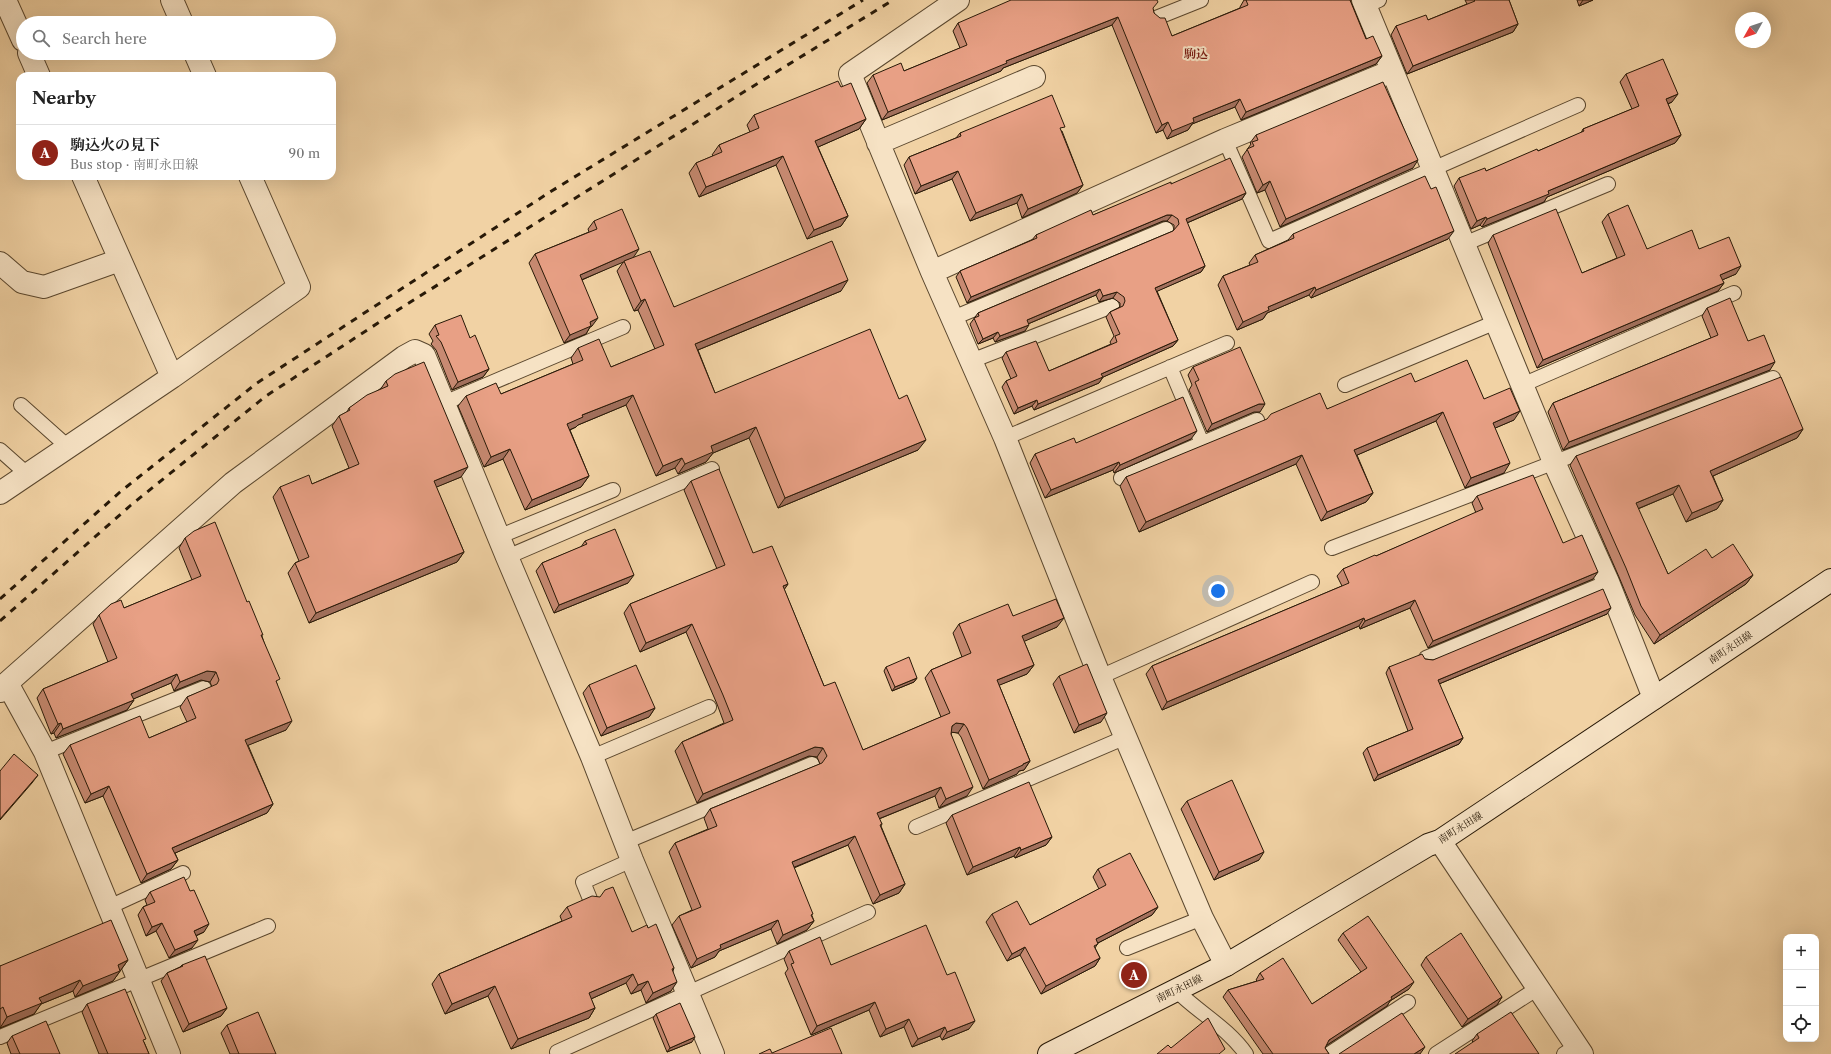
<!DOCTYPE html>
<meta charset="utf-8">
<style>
:root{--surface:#fff;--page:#f2f2f2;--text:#222;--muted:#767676;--line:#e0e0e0;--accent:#8f2418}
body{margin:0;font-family:"Libre Caslon Text","Noto Serif JP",serif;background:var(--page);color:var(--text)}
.controls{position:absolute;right:12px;bottom:12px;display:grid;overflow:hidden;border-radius:8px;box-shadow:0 4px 16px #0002}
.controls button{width:36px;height:36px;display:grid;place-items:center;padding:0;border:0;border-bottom:1px solid var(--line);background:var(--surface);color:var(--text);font:20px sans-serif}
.compass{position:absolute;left:1735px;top:12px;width:36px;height:36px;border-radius:50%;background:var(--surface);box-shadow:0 4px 16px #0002;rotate:230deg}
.you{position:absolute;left:1218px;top:591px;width:14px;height:14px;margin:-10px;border:3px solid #fff;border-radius:50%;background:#1a73e8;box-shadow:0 0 0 6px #1a73e833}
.badge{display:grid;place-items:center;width:26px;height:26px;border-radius:50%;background:var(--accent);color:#fff;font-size:13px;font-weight:700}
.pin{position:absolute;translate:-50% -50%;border:2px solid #fff;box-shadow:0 1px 4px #0006}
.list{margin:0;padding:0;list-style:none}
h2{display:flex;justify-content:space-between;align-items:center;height:52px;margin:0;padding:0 16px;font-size:17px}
h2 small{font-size:13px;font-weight:400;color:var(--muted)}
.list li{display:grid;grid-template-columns:26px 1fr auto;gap:12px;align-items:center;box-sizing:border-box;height:56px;padding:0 16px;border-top:1px solid var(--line)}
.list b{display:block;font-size:15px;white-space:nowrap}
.list p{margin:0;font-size:13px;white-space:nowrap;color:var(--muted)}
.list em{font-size:13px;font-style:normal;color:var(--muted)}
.icon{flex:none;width:22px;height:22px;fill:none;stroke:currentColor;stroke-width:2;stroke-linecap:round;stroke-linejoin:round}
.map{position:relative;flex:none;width:1831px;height:1054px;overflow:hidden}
.search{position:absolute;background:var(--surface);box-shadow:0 4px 16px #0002;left:16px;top:16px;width:320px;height:44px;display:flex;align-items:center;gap:10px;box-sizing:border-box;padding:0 14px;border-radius:22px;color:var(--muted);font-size:15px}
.panel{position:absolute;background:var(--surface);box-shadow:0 4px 16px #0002;left:16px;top:72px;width:320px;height:108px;border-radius:12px}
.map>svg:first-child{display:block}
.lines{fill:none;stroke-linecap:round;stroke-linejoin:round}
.lane-casing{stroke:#5a472e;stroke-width:16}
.street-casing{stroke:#5a472e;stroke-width:24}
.secondary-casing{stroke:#281907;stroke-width:24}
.lane{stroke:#f6e2c4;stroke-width:14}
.street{stroke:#f6e2c4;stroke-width:22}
.secondary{stroke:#f6e2c4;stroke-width:22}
.rail{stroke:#281907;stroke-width:3;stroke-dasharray:7 7;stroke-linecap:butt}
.wall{fill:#c88a72;stroke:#281907}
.shaded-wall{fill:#a2705d;stroke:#281907}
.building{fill:#e8a085;stroke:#281907}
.labels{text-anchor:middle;stroke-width:4;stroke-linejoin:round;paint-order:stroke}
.street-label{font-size:10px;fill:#281907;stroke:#f6e2c4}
.quarter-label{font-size:12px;font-weight:bold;fill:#7a1f14;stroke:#f6e2c4}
</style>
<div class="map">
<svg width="1831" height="1054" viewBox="0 0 1831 1054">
<rect width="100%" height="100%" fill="#f1d2a4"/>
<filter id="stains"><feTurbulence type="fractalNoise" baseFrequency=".005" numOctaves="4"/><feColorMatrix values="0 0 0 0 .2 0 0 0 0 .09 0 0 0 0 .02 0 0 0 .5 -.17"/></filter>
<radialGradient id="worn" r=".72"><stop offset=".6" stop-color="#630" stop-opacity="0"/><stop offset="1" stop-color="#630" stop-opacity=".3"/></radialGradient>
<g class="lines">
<defs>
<path id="lane" d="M1365 6 1379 0
M1156 18 1201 0
M1225 140 1269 241 1578 105
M1464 244 1608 184
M953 318 1166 229
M971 361 1112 306
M1170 367 1202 443
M1345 385 1496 322
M1522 385 1734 293
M444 403 623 327
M21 405 68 447
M1005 438 1227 343
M0 450 27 474
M1121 478 1257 420
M498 537 613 490
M1332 548 1773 378
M507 557 712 469
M1426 658 1608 582
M1100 677 1312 582
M45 752 204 688
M592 757 709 707
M916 827 1126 737
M625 842 812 764
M590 899 583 882 632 860
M109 907 183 873
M1127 948 1202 918
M1177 991C1199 1013 1228 1028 1246 1054
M0 1037 268 926
M557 1052 868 912
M1329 1054 1408 1002
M1436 1054 1538 988
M1564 1054 1577 1046"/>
<path id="street" d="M5 0 23 40
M172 0 182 23
M958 0 850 74 932 272 1005 438 1100 677 1202 918 1226 965
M1363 0 1554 462 1608 582 1654 698
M29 53 39 76
M195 53 205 76
M878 143 1034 77
M83 176 172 377
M0 263 22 282 44 287 120 260
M932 272 1225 140 1392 71
M0 493 172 377 299 287 250 176
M7 683 45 752 169 1054
M0 691 7 683 233 483 404 357 415 351 424 355 507 557 592 757 632 860 713 1054
M1440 841 1582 1054"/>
<path id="secondary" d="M1049 1054 1226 965 1428 845 1440 841 1831 580"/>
</defs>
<use href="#lane" class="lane-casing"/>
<use href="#street" class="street-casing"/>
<use href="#secondary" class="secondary-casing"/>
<use href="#lane" class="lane"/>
<use href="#street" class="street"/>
<use href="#secondary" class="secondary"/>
<path class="rail" d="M0 599 120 492 257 383 550 192 863 0
M0 621 131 505 266 396 401 308 747 90 893 0"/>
</g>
<path class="wall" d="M1244 0H1350L1366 39 1382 56 1376 64 1241 120 1235 107 1192 124 1188 130 1167 139 1163 130 1156 133 1112 25 1003 68 1001 71 882 120 867 83 873 75 904 71 960 48 953 31 958 23 1153 9 1154 13 1172 36 1240 8V7Z
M1465 0H1509L1518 24 1513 32 1407 74 1391 35 1396 26 1428 20 1467 4Z
M1577 0H1593L1579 6Z
M1626 74 1672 102 1668 104 1681 135 1675 143 1547 197 1544 202 1482 227 1480 225 1471 229 1454 186 1459 178 1486 171 1538 151 1581 133 1583 129 1632 109 1620 82Z
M841 87 866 119 859 129 818 147 848 216 841 226 807 239 776 165 699 197 689 173 696 163 713 156 712 155 719 145 750 132 747 125 754 115Z
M1062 131 1083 185 1077 193 1022 218 1017 203 970 221 952 179 915 194 904 165 909 157 956 138 960 133Z
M1256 135 1413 168 1280 227 1265 190 1257 193 1242 157 1251 144 1250 143Z
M1171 184 1246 193 1242 199 1187 223 1205 266 1201 272 1157 291 1178 340 1173 346 1103 377 1099 383 1034 410 1032 406 1014 414 1002 387 1006 381 1011 379 1002 358 1006 352 1049 371 1111 344 1110 342 1114 336 1106 317 1110 312 1120 307V303L1113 298 1099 302 1096 295 1028 324 1025 331 995 342 993 338 978 344 970 324 978 313 1173 231 1174 230V225L1167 221H1163L967 303 956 277 960 271 1032 240 1036 235 1093 215Z
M1608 214 1647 249H1699L1736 274 1722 280 1724 283 1718 291 1537 368 1488 243 1493 235 1582 273 1617 258 1602 222Z
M594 221 633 258 674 307 841 291 698 350 715 393 918 450 778 508 749 438 713 453 706 462 678 474 675 468 656 476 626 405 578 425 576 427 570 430 589 476 581 487 525 510 503 459 484 467 458 406 466 396 501 394 573 364 571 358 578 348 611 367 655 349 638 310 634 311 617 271 624 261 582 280 592 326 590 327 586 334 564 343 529 263 535 254 589 232 588 229Z
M1293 234 1448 239 1311 298 1309 295 1267 313 1263 319 1237 330 1218 285 1223 276 1250 265 1249 263 1255 255 1288 240Z
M1707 308 1748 341 1770 370 1563 450 1548 412 1553 403 1711 338 1702 316Z
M435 325 470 338 489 369 483 377 452 390 436 350 431 344 433 341 429 334Z
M1193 367 1260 412H1254L1207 432 1189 390 1192 385 1188 375Z
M386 381 461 477 436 487 464 552 457 562 309 623 288 573 295 563 299 561 273 497 280 487 312 484 349 468 332 426 339 416 347 412 349 408 380 390Z
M1415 382 1484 399 1514 420 1495 428 1504 473 1465 488 1436 421 1357 455 1373 493 1366 502 1321 521 1296 464 1139 532 1120 486 1126 477 1327 409Z
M1803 429 1797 438 1713 476 1723 500 1717 509 1686 522 1673 494 1638 509 1668 574 1712 558 1753 575 1746 584 1654 644 1635 615 1619 577 1570 465 1576 456Z
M1191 439 1114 473 1113 470 1045 498 1030 463 1035 454 1076 443Z
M691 481 753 553 788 584 784 589 824 686 863 750 941 717 925 678 931 670 962 657 953 633 959 624 1013 616 1057 627 1024 641 1034 665 1027 674 999 685 1030 761 1024 770 1019 771 1017 774 983 789 961 737 958 733 952 732 951 734 967 796 939 808 935 796 879 819 882 824 881 826 905 884 899 893 873 904 848 845 794 868 814 921 807 930 777 944 771 929 719 951 715 957 691 968 672 925 679 916 692 910 669 852 675 843 708 829 704 818 710 809 820 764 817 757 809 756 697 803 675 751 682 742 724 723 717 704 686 632 640 652 624 613 630 604 717 569 684 490Z
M1477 496 1563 543 1593 579 1428 648 1410 608 1360 629 1359 626 1162 710 1146 674 1152 666 1342 586 1337 576 1343 569 1376 556 1476 513 1472 503Z
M185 538 247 602 262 636 277 684 286 730 248 745 273 804 267 813 175 853 178 860 171 869 141 883 103 796 85 803 63 754 70 745 149 738 187 722 180 707 187 697 212 687 210 682 201 680 174 691 171 683 133 699 134 700 127 710 56 738 54 733 51 734 37 698 43 689 108 662 93 624 99 615 124 608 192 580 179 548Z
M585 541 628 583 554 613 536 571 542 563 581 547Z
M1607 614 1439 684 1463 738 1459 744 1374 781 1363 753 1367 748 1408 731 1386 673 1389 667 1425 659 1433 660Z
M886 667 917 678 914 682 892 691 884 671Z
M1059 676 1101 722 1074 733 1053 684Z
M589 685 655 708 649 717 601 736 583 693Z
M1187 801 1259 860 1214 880 1181 809Z
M952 815 1052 837 1046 845 1015 858 1014 856 967 875 946 823Z
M1098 869 1158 907 1152 915 1098 943 1095 948 1100 958 1095 966 1041 994 1020 955 1007 961 986 922 992 914 1030 925 1099 889 1093 877Z
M150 892 204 932 196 936 192 948 169 958 156 931 146 936 138 915 143 907 147 905 145 900Z
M567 907 632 932 648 928 674 968 673 971 671 991 646 1003 641 990 631 994 626 983 591 999 595 1008 589 1018 511 1049 488 996 445 1014 432 984 439 974 562 921 560 916Z
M1343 933 1409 989 1390 1001 1387 1006 1327 1045 1325 1048 1329 1054H1263L1223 997 1228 990 1257 981 1256 980 1260 973 1312 1004 1361 972 1338 940Z
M789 951 831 965 969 1029 942 1040 940 1036 912 1047 904 1027 880 1037 869 1010 811 1035 785 973 788 969 784 959Z
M1426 957 1502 997 1497 1005 1462 1027 1421 965Z
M128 960 113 981 75 997 73 991 41 1004 34 1014 0 1028V966Z
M182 965 227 1008 221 1016 183 1032 161 981 167 973 180 967Z
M87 1004 144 1042 149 1054H99L82 1012Z
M656 1014 692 1042 667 1052 653 1018Z
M227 1025 276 1054H230L221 1033Z
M1477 1034 1539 1054 1473 1042 1472 1041Z
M12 1036 60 1054H11L7 1043Z"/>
<path class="shaded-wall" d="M1583 0H1593L1579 6Z
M1118 17 1112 25 1003 68 1001 71 882 120 888 112 1006 61Z
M1518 24 1513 32 1407 74 1413 66Z
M1382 56 1376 64 1241 120 1246 112Z
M1678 94 1672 102 1660 107 1666 99Z
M1240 99 1235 107 1192 124 1188 130 1167 139 1172 131 1193 118Z
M866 119 859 129 809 151 815 141Z
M1168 122 1163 130 1156 133 1162 125Z
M1681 135 1675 143 1547 197 1544 202 1482 227 1487 219 1548 191Z
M783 156 776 165 699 197 706 187Z
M1418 160 1413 168 1280 227 1286 219Z
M958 171 952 179 915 194 921 186Z
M1270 181 1265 190 1257 193 1263 185Z
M1083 185 1077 193 1022 218 1028 209Z
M1246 193 1242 199 1182 225 1186 219Z
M1022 194 1017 203 970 221 976 213Z
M1167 215H1172L1167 221H1163L967 303 971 297Z
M848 216 841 226 807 239 814 230Z
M1486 217 1480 225 1471 229 1477 221Z
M1454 231 1448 239 1311 298 1316 290Z
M639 249 633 258 574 283 580 275Z
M1205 266 1201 272 1151 294 1155 288Z
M1741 266 1736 274 1715 283 1720 275Z
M848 280 841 291 688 354 695 344Z
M1724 283 1718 291 1537 368 1543 360Z
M1315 287 1309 295 1267 313 1263 319 1237 330 1243 322 1268 307Z
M1100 289 1096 295 1023 326 1027 320Z
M1117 292 1113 298 1099 302 1103 296Z
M645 299 638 310 634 311 641 301Z
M598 318 592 326 590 327 586 334 564 343 570 335 590 322Z
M1029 325 1025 331 995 342 1000 336Z
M998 332 993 338 978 344 983 339Z
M1178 340 1173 346 1101 378 1103 377 1099 383 1034 410 1038 404 1101 374Z
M1775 362 1770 370 1563 450 1569 442Z
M489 369 483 377 452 390 458 382Z
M633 395 626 405 578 425 576 427 560 434 567 424 582 415Z
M1037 400 1032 406 1014 414 1018 408Z
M1259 404H1265L1260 412H1254L1207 432 1212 424Z
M1520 411 1514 420 1486 432 1493 423Z
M1443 412 1436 421 1348 459 1354 450Z
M756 427 749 438 713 453 706 462 678 474 685 464 711 446Z
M1803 429 1797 438 1704 480 1710 471Z
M1197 431 1191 439 1114 473 1120 465Z
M926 440 918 450 778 508 785 498Z
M510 449 503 459 484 467 491 457Z
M1302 455 1296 464 1139 532 1146 522Z
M682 458 675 468 656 476 663 466Z
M1119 462 1113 470 1045 498 1051 490Z
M1510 463 1504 473 1465 488 1471 478Z
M468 467 461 477 427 491 434 481Z
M589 476 581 487 525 510 532 500Z
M1679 485 1673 494 1630 512 1636 503Z
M1373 493 1366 502 1321 521 1327 512Z
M1723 500 1717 509 1686 522 1692 513Z
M464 552 457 562 309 623 316 613Z
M1598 572 1593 579 1428 648 1433 641Z
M634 575 628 583 554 613 559 605Z
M1753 575 1746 584 1654 644 1660 635Z
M788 584 782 593 783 586Z
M1415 600 1410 608 1360 629 1365 621Z
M1611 608 1607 614 1434 686 1438 680Z
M1064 618 1057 627 1016 645 1022 636Z
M1364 618 1359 626 1162 710 1167 702Z
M692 624 686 632 640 652 646 643Z
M1034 665 1027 674 990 689 997 680Z
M207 671 216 672 210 682 201 680 174 691 180 682Z
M177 674 171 683 124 703 131 694Z
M917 678 914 682 892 691 895 687Z
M134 700 127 710 56 738 63 729Z
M655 708 649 717 601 736 607 728Z
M1107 713 1101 722 1074 733 1079 725Z
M292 721 286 730 239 749 245 740Z
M61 723 54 733 51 734 58 724Z
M956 723 964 724 958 733 950 732 952 726Z
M1463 738 1459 744 1374 781 1378 775Z
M815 747 823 748 817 757 809 756 697 803 703 794Z
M1030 761 1024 770 1019 771 1017 774 983 789 989 780 1023 764Z
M38 775 32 783 0 820V819Z
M109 786 103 796 85 803 91 794Z
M941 787 935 796 871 822 877 813Z
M973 787 967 796 939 808 946 799Z
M273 804 267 813 166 857 172 848Z
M855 836 848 845 785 871 792 862Z
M1052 837 1046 845 1015 858 1021 850Z
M1020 847 1014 856 967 875 973 867Z
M1264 852 1259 860 1214 880 1219 872Z
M178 860 171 869 141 883 147 874Z
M905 884 899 893 873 904 880 895Z
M1158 907 1152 915 1090 947 1096 939Z
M778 920 771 929 719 951 715 957 691 968 697 959 720 945Z
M814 921 807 930 777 944 783 935Z
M162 923 156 931 146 936 152 927Z
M209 924 204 932 188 939 194 931Z
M198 940 192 948 169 958 175 950Z
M1025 947 1020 955 1007 961 1012 954Z
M1100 958 1095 966 1041 994 1046 986Z
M128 960 113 981 75 997 83 986 118 965Z
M633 974 626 983 582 1003 589 993Z
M80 980 73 991 41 1004 34 1014 0 1028 7 1017 39 998Z
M648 981 641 990 631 994 638 985Z
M677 982 671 991 646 1003 653 993Z
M1414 982 1409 989 1390 1001 1387 1006 1324 1047 1329 1040 1391 997Z
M495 986 488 996 445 1014 452 1004Z
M1502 997 1497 1005 1462 1027 1468 1019Z
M875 1002 869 1010 811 1035 817 1026Z
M227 1008 221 1016 183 1032 189 1024Z
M595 1008 589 1018 511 1049 518 1039Z
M909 1019 904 1027 880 1037 886 1029Z
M975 1021 969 1029 942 1040 947 1032Z
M945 1027 940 1036 912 1047 918 1039Z
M695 1037 692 1042 667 1052 670 1048Z
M1425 1047 1420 1054H1414Z"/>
<path class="building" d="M1011 0H1157L1158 2 1153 8 1154 13 1160 18H1165L1172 36 1248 5 1246 0H1350L1366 39 1373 36 1382 56 1246 112 1240 99 1193 118 1194 122 1172 131 1168 122 1162 125 1118 17 1006 61 1007 63 888 112 873 75 901 63 904 71 967 45 958 23Z
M1474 0H1509L1518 24 1413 66 1396 26 1426 15 1428 20 1475 1Z
M1663 59 1678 94 1666 99 1681 135 1548 191 1549 194 1487 219 1486 217 1477 221 1459 178 1485 168 1486 171 1537 149 1538 151 1584 131 1583 129 1639 106 1626 74Z
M838 81 841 87 851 83 866 119 815 141 848 216 814 230 783 156 706 187 696 163 722 152 719 145 759 128 754 115Z
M1383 82 1418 160 1286 219 1270 181 1263 185 1247 149 1254 146 1252 142 1258 140 1256 135Z
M1052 95 1065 127 1060 128 1083 185 1028 209 1022 194 976 213 958 171 921 186 909 157 961 136 960 133Z
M1230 158 1246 193 1186 219 1205 266 1155 288 1178 340 1101 374 1103 377 1038 404 1037 400 1018 408 1006 381 1017 376 1006 352 1036 341 1049 371 1117 342 1115 336 1120 334 1110 312 1123 306 1125 301 1124 297 1117 292 1103 296 1100 289 1027 320 1029 325 1000 336 998 332 983 339 974 318 979 316 978 313 1173 231 1179 224 1178 219 1172 215H1167L971 297 960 271 1037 238 1036 235 1091 210 1093 215 1171 182V184Z
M1425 176 1431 189 1436 187 1454 231 1316 290 1315 287 1268 307 1269 310 1243 322 1223 276 1258 262 1255 255 1294 238 1293 234Z
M1628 205 1647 249 1692 230 1699 249 1729 237 1741 266 1720 275 1724 283 1543 360 1493 235 1556 209 1582 273 1625 255 1608 214Z
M622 209 639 249 580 275 598 318 590 322 591 326 570 335 535 254 597 229 594 221Z
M832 241 848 280 695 344 715 393 870 329 899 399 907 395 926 440 785 498 756 427 711 446 713 452 685 464 682 458 663 466 633 395 582 415 583 417 567 424 589 476 532 500 510 449 491 457 466 396 496 383 501 394 583 360 578 348 599 339 611 367 664 345 645 299 641 301 624 261 650 251 674 307Z
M1730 298 1748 341 1764 335 1775 362 1569 442 1553 403 1718 335 1707 308Z
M461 315 470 338 475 335 489 369 458 382 441 342 436 336 439 335 435 325Z
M1240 347 1265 404H1259L1212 424 1195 382 1199 380 1193 367Z
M1467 360 1484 399 1510 388 1520 411 1493 423 1510 463 1471 478 1443 412 1354 450 1373 493 1327 512 1302 455 1146 522 1126 477 1267 419 1271 414 1320 393 1327 409 1411 373 1415 382Z
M424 362 468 467 434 481 464 552 316 613 295 563 309 557 280 487 309 475 312 484 359 464 339 416 350 410 349 408 367 395 388 386 386 381 395 374Z
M1781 377 1803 429 1710 471 1723 500 1692 513 1679 485 1636 503 1668 574 1706 549 1712 558 1733 544 1753 575 1660 635 1641 606 1626 568 1576 456Z
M1183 397 1197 431 1120 465 1119 462 1051 490 1035 454 1074 438 1076 443Z
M719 469 753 553 772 546 788 584 783 586 824 686 835 682 863 750 950 713 931 670 971 653 959 624 1008 604 1013 616 1056 599 1064 618 1022 636 1034 665 997 680 1030 761 1023 764V765L989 780 967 728 964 724 956 723 952 726 951 734 973 787 946 799 941 787 877 813 882 824 880 825 905 884 880 895 855 836 792 862 813 914 811 915 814 921 783 935 778 920 720 945 721 948 697 959 679 916 701 907 675 843 717 826 710 809 822 763 827 756 823 748 815 747 703 794 682 742 733 720 723 695 692 624 646 643 630 604 725 565 691 481Z
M1533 475 1563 543 1582 535 1598 572 1433 641 1415 600 1365 621 1364 618 1167 702 1152 666 1349 583 1343 569 1375 555 1376 556 1483 509 1477 496Z
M215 522 247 602 249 601 263 635H261L280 679 276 681 292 721 245 740 273 804 172 848 178 860 147 874 109 786 91 794 70 745 140 716 149 738 196 718 187 697 217 684 219 680 216 672 207 671 180 682 177 674 131 694 134 700 63 729 61 723 58 724 43 689 117 658 99 615 111 604 121 600 124 608 201 576 185 538 194 531Z
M615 529 634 575 559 605 542 563 587 544 585 541Z
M1603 589 1611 608 1438 680 1463 738 1378 775 1367 748 1413 729 1389 667 1422 654 1425 659 1433 660Z
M909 657 917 678 895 687 886 667Z
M1087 664 1107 713 1079 725 1059 676Z
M636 665 655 708 607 728 589 685Z
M14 754 38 775 0 819V771Z
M1232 780 1264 852 1219 872 1187 801Z
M1029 782 1052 837 1021 850 1020 847 973 867 952 815Z
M1130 853 1158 907 1096 939 1098 944 1094 946 1100 958 1046 986 1025 947 1012 954 992 914 1017 901 1030 925 1106 885 1098 869Z
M184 877 190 891 194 890 209 924 194 931 198 940 175 950 162 923 152 927 143 907 155 902 150 892Z
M613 887 632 932 647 925 648 928 656 924 674 968 672 969 677 982 653 993 648 981 638 985 633 974 589 993 595 1008 518 1039 495 986 452 1004 439 974 572 917 567 907 592 896 600 897 605 890Z
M1368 916 1414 982 1391 997 1392 999 1329 1040 1325 1048 1329 1054H1273L1228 990 1264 979 1260 973 1283 958 1312 1004 1367 968 1343 933Z
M111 920 128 960 118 965 120 971 83 986 80 980 39 998 42 1003 7 1017 3 1007 0 1009V966Z
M926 925 947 975 955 972 975 1021 947 1032 945 1027 918 1039 909 1019 886 1029 875 1002 817 1026 791 964 794 963 789 951 820 937 831 965Z
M1461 933 1502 997 1468 1019 1426 957Z
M205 956 227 1008 189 1024 167 973 183 966 182 965Z
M125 989 146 1039 143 1040 149 1054H108L87 1004Z
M680 1003 695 1037 670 1048 656 1014Z
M258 1012 276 1054H239L227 1025Z
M1511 1012 1539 1054H1455L1479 1038 1477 1034Z
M1402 1013 1425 1047 1414 1054H1339Z
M1208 1018 1225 1049 1219 1054H1157L1168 1045 1171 1048Z
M46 1021 60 1054H20L12 1036Z
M831 1028 842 1054H759L770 1049 772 1053Z"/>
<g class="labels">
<g class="street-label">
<text transform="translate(1730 647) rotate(-34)" y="4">南町永田線</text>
<text transform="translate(1460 827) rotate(-32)" y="4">南町永田線</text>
<text transform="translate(1179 988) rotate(-26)" y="4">南町永田線</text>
</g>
<g class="quarter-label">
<text x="1196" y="58">駒込</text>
</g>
</g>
<rect width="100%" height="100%" filter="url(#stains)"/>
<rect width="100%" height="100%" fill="url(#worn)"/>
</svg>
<div class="controls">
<button>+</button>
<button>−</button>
<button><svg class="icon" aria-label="locate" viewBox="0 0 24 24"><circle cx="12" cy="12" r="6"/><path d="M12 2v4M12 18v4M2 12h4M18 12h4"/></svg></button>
</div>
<svg class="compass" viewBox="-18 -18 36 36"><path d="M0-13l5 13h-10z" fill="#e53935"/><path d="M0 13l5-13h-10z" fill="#767676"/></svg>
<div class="you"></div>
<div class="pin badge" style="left:1134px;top:975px">A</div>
<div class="search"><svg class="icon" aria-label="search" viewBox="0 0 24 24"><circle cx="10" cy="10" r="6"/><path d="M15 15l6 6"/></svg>Search here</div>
<section class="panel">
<h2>Nearby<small></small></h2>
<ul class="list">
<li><span class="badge">A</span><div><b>駒込火の見下</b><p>Bus stop · 南町永田線</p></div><em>90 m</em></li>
</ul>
</section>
</div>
